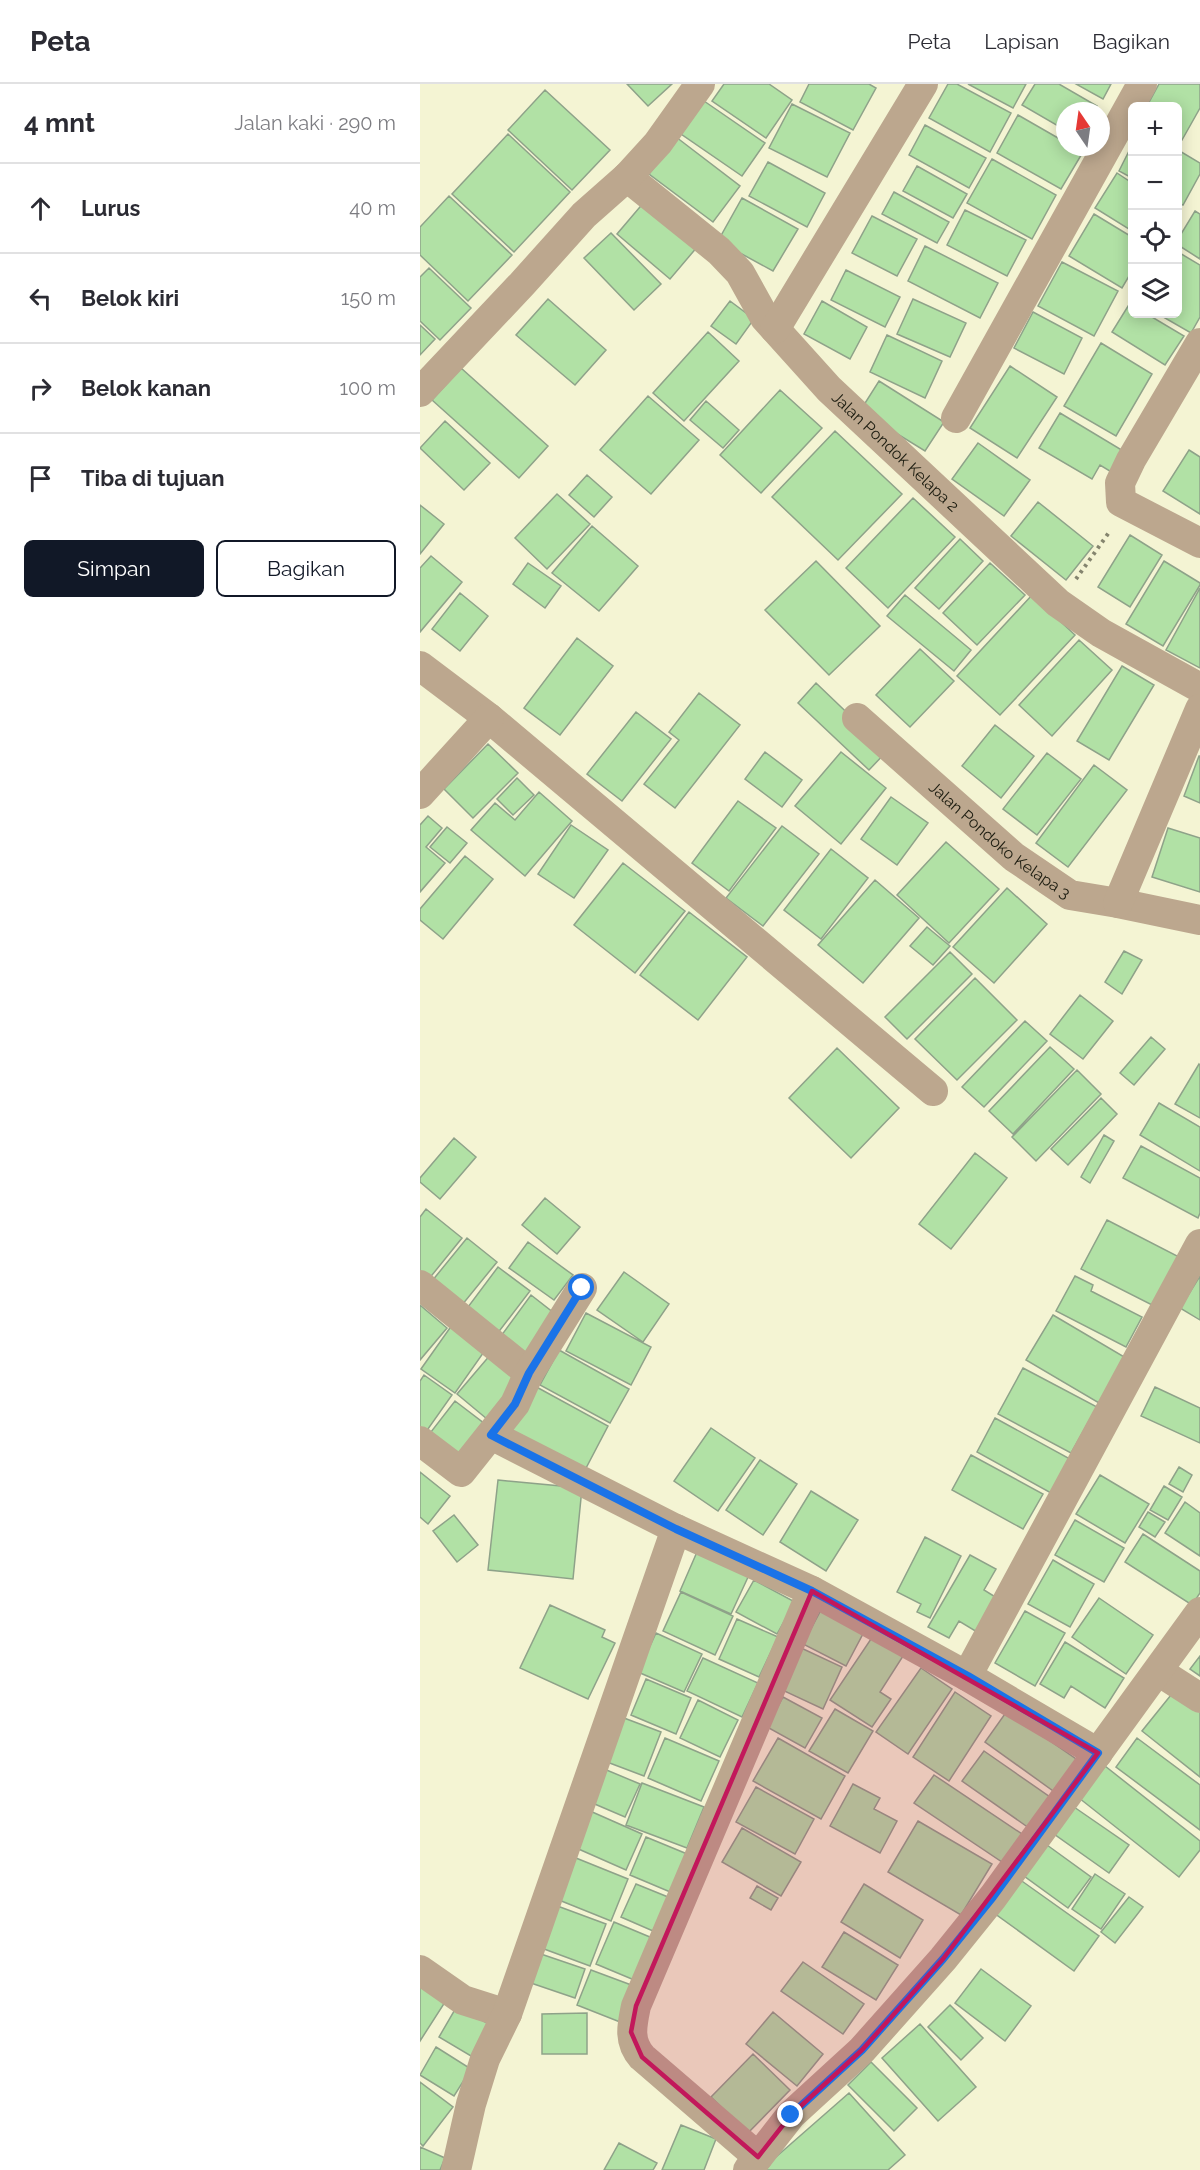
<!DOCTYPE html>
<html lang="id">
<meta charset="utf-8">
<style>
:root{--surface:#fff;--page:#f2f2f3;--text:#2b2b33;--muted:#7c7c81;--line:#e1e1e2;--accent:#111827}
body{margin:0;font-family:Raleway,sans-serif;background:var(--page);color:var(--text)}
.controls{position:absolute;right:18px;top:18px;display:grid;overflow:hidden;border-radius:9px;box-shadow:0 3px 15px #0003}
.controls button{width:54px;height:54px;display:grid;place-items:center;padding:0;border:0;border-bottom:2px solid var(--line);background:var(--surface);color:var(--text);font:30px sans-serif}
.compass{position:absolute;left:636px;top:18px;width:54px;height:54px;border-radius:50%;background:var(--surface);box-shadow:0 3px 15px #0003;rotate:347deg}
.stop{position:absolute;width:18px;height:18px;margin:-14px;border:4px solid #1a73e8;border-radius:50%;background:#fff}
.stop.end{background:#1a73e8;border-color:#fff;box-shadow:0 2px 6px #0008}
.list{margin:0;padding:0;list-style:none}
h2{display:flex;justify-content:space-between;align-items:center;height:78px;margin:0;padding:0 24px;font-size:26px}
h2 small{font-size:20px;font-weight:400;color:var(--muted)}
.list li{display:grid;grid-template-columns:39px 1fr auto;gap:18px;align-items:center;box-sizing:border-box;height:90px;padding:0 24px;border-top:2px solid var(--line)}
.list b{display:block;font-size:22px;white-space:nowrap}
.list em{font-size:20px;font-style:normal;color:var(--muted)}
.actions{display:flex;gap:12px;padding:18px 24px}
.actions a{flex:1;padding:14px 0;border:2px solid var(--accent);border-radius:9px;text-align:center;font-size:21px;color:var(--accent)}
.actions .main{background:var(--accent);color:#fff}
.icon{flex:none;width:33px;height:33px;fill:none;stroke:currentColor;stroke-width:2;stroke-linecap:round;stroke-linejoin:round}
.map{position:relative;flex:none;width:780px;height:2086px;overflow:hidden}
header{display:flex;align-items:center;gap:36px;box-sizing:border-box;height:84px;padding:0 30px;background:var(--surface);border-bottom:2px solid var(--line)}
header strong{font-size:28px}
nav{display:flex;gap:33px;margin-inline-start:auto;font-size:21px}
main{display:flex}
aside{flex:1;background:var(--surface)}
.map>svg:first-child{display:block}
.building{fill:#b1e1a5;stroke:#8ea289;stroke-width:1.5}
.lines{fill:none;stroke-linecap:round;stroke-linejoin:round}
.path{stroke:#84846e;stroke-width:4;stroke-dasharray:3 4.5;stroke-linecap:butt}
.minor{stroke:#bca78e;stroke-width:30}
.route{stroke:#1a73e8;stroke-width:8}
.marked{fill:#c2185b;fill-opacity:0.2;stroke:#c2185b;stroke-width:4.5;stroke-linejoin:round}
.labels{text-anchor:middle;stroke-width:4.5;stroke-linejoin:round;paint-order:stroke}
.street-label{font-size:16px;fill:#1b1b0f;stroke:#fffff9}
</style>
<header>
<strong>Peta</strong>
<nav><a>Peta</a><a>Lapisan</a><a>Bagikan</a></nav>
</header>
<main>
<aside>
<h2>4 mnt<small>Jalan kaki · 290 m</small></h2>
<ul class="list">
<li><svg class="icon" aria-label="ahead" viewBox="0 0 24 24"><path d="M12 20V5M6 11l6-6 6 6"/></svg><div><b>Lurus</b></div><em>40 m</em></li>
<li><svg class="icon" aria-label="left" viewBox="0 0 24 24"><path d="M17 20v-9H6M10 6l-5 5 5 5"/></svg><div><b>Belok kiri</b></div><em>150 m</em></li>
<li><svg class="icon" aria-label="right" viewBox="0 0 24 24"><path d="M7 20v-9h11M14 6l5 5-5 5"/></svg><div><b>Belok kanan</b></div><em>100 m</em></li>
<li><svg class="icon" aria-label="arrive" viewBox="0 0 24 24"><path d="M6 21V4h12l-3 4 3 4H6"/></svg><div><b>Tiba di tujuan</b></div></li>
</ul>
<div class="actions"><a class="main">Simpan</a><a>Bagikan</a></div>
</aside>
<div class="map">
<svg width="780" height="2086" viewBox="0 0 780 2086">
<rect width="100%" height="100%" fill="#f4f4d3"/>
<path class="building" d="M207 0H252L228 22Z
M304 0H349L372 16 346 54 292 17Z
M389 0H449L456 4 433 46 380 18Z
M528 0H537L591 29 570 68 509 34Z
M548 0H606L593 24Z
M615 0H639L677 22 674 27H645V46L602 21Z
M656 0H691L683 15Z
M739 0H780V24L762 56 758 53V22H727Z
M125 6 190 66 152 106 88 46Z
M284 17 345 59 322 92 261 50Z
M372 20 430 49 407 93 349 64Z
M598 31 645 58V63H654L663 68 641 105 577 69Z
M505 41 566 74 549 104 489 71Z
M88 50 150 108 94 168 32 110Z
M256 53 320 102 293 138 229 90Z
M712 61V94L699 87Z
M758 66 780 79V90L763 121 758 119Z
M572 75 636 111 612 155 547 119Z
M348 78 405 109 387 143 329 112Z
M497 82 547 110 533 134 483 107Z
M697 89 712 99V147L675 124Z
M474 108 529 138 517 159 462 130Z
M29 112 92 171 48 217 0 171V143Z
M322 114 378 145 353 187 298 157Z
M225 117 278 162 250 195 197 150Z
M545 126 606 156 587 192 527 161Z
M775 127 780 130V175L758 161V155Z
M674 130 712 153V187L702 204 649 172Z
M452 132 497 155 477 192 432 169Z
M191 149 241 200 214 226 164 174Z
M505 162 578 199 560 234 488 197Z
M758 168 780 181V233L771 249 738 230H758Z
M642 178 698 207 674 252 618 222Z
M9 184 51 224 20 256 0 237V193Z
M426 186 480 213 465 243 411 216Z
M128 215 186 266 155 301 96 251Z
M493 215 546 239 530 273 477 250Z
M310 217 334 235 316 260 291 242Z
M402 217 447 243 430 275 384 250Z
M710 219 712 221V230H727L764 252 745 281 692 248Z
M613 228 662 254 644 290 594 264Z
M0 241 15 255 0 271Z
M288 248 319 277 264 337 233 309Z
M467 251 522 277 505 314 450 288Z
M681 259 732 290 696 352 644 322Z
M590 282 637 313 597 374 550 344Z
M41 284 128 362 99 394 12 316Z
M459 297 524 338 505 367 440 327Z
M360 306 402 344 341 409 300 371Z
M228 312 279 356 231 410 180 366Z
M286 317 319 346 303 364 270 336Z
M640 329 705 368 693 389 680 381 672 395 619 364Z
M25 337 70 379 44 406 0 364Z
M415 347 482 410 418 476 352 413Z
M558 359 610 396 584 432 532 395Z
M769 366 780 373V430L743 407Z
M167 391 192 413 174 433 149 411Z
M137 410 170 440 127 485 95 454Z
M493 414 535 453 468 524 426 484Z
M618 418 673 462 646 496 591 452Z
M0 421 24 440 0 470Z
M172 442 218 482 179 527 132 489Z
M710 451 742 471 710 523 678 503Z
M540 455 563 477 519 525 495 504Z
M11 472 42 498 0 548V484Z
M396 477 460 542 409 591 345 526Z
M744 477 780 499V501L743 562 706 540Z
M108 479 141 502 125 524 93 500Z
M570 479 605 511 557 561 523 529Z
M780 504V584L746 566Z
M40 509 68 532 40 567 12 545Z
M485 511 551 566 534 587 467 532Z
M612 511 655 551 580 631 537 592Z
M157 554 193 582 140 651 104 624Z
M659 556 692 586 632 652 599 621Z
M500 565 534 597 490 643 456 611Z
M702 582 734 601 689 676 657 657Z
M396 599 467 667 449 686 378 619Z
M279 609 320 641 255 724 224 700 259 656 249 648Z
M216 628 251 655 202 717 167 690Z
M575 641 614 672 581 714 542 682Z
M68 660 98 689 53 734 24 705Z
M345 668 382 696 362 723 325 695Z
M421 668 466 704 421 760 375 722Z
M627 669 661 695 617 751 583 725Z
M779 672H780V719L764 712Z
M674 681 707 706 648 783 616 759Z
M97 694 114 711 93 731 77 715Z
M119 708 152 737 105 792 51 746 75 719 95 736Z
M471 713 508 739 477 781 441 755Z
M318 717 356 744 309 807 272 779Z
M8 732 22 744 6 763 25 779 0 808V741Z
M151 741 188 766 154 814 118 790Z
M362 742 399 770 343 842 306 814Z
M27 743 47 759 30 779 10 763Z
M748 744 780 754V808L732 793Z
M526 758 579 805 529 859 477 811Z
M411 765 448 794 401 855 364 826Z
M45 772 73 795 23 855 0 836V825Z
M203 779 265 827 215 889 154 841Z
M455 796 499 834 443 899 398 861Z
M587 804 627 840 574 899 533 863Z
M269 828 327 873 278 936 220 891Z
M507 843 530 862 513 881 490 862Z
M704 867 722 876 702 910 685 898Z
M530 868 552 890 487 955 465 933Z
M555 894 597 936 537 996 495 955Z
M660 911 693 937 663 975 630 950Z
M605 937 627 957 564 1023 542 1003Z
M731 953 745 965 714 1001 700 989Z
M630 963 654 985 593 1050 569 1027Z
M417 964 479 1024 431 1074 369 1014Z
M779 980 780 981V1034L755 1020Z
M657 986 681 1010 616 1077 592 1053Z
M681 1014 697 1030 648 1081 631 1065Z
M739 1019 780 1043V1087L720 1051Z
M684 1051 694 1057 670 1099 661 1093Z
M34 1054 56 1073 20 1115 0 1098V1094Z
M721 1062 780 1094V1129L778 1134 703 1094Z
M555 1069 587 1094 531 1165 499 1140Z
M125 1114 160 1143 137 1170 102 1141Z
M6 1125 42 1154 8 1196 0 1190V1133Z
M687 1136 763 1175 738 1224 661 1185Z
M47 1154 77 1178 42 1221 12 1197Z
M108 1158 153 1191 134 1216 89 1184Z
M78 1183 110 1207 77 1250 45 1227Z
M204 1188 249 1220 223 1258 177 1226Z
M655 1192 673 1201 671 1207 722 1233 706 1263 636 1227Z
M780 1192V1236L760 1224Z
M111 1211 139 1233 109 1273 81 1252Z
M0 1221 27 1244 0 1276Z
M166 1229 231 1263 211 1301 146 1267Z
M633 1231 706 1274 679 1319 606 1276Z
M32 1241 66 1265 35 1309 1 1285Z
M139 1266 209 1305 190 1339 120 1301Z
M71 1270 101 1295 67 1335 37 1310Z
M603 1284 677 1323 651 1369 578 1330Z
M4 1291 32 1311 3 1352 0 1350V1297Z
M111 1300 188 1342 165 1386 87 1344Z
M735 1303 780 1324V1359L721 1332Z
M35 1317 65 1340 37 1376 7 1353Z
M575 1334 650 1375 631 1409 557 1368Z
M291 1344 335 1374 298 1427 254 1397Z
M551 1371 623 1410 603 1445 532 1406Z
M340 1376 377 1400 343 1451 306 1426Z
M759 1383 772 1391 763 1408 749 1400Z
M0 1388 30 1412 8 1440 0 1433Z
M680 1391 729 1420 705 1459 656 1430Z
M78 1396 162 1404 153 1495 68 1486Z
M744 1402 762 1413 748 1436 730 1426Z
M391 1407 438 1436 406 1487 360 1458Z
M765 1418 780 1429V1472L745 1449Z
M728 1428 745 1438 735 1453 719 1443Z
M34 1431 58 1461 37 1478 13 1447Z
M655 1436 704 1464 684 1498 635 1471Z
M723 1450 780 1487V1509L772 1521 705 1478Z
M505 1453 541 1472 510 1534 497 1528 501 1520 477 1508Z
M277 1468 329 1491 311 1530 260 1507Z
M550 1471 576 1485 564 1506 577 1514 557 1548 539 1537 529 1554 508 1543Z
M633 1476 674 1500 650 1543 608 1520Z
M334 1496 375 1518 357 1550 316 1528Z
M261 1508 313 1532 295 1571 243 1547Z
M679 1514 733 1551 706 1590 652 1553Z
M130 1521 185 1546 182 1553 195 1559 168 1615 100 1584Z
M402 1524 445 1546 426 1582 383 1560Z
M605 1527 645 1549 615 1602 575 1579Z
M317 1535 358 1553 339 1593 299 1575Z
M236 1549 282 1570 264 1608 218 1588Z
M455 1549 485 1569 460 1608 471 1615 452 1643 410 1616Z
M645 1558 704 1594 685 1624 651 1602 644 1614 620 1600Z
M379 1563 422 1583 403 1625 360 1605Z
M780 1572V1592L770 1585Z
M283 1574 338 1599 322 1633 267 1607Z
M501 1584 532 1605 488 1670 456 1648Z
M226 1595 271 1614 256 1650 211 1631Z
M755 1606 780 1626V1693L722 1647Z
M535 1608 571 1632 529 1697 493 1673Z
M363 1613 402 1634 385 1664 347 1643Z
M278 1616 318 1636 300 1673 260 1654Z
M415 1625 453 1647 428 1689 389 1667Z
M587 1627 659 1677 636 1709 565 1658Z
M204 1634 241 1648 224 1692 187 1678Z
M245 1654 299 1677 281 1717 228 1694Z
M358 1654 425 1692 401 1735 333 1697Z
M717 1654 780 1701V1746L696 1683Z
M564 1667 630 1713 609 1744 542 1697Z
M177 1682 220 1700 205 1733 163 1715Z
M685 1682 780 1757V1766L759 1793 659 1714Z
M514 1691 605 1752 585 1780 494 1719Z
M222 1699 284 1723 267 1764 206 1741Z
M433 1700 460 1714 454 1725 477 1737 460 1769 410 1742Z
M336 1703 394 1735 375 1770 316 1738Z
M654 1723 709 1761 689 1789 634 1750Z
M170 1727 222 1750 206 1786 154 1763Z
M498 1737 572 1780 541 1831 468 1788Z
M322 1744 381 1778 361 1812 302 1778Z
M226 1753 272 1772 255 1810 210 1791Z
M627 1761 671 1793 648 1824 604 1792Z
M146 1770 208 1795 191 1837 129 1812Z
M675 1790 705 1810 681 1845 652 1825Z
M599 1795 679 1852 654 1887 574 1829Z
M216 1800 248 1813 233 1847 201 1833Z
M444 1800 503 1836 480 1874 421 1838Z
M337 1802 358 1814 351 1826 330 1814Z
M709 1813 723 1823 695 1859 681 1848Z
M132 1820 186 1840 170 1882 116 1862Z
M194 1838 237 1856 219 1898 176 1880Z
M424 1848 478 1881 456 1916 402 1883Z
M115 1868 165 1885 155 1914 105 1897Z
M383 1878 444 1920 423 1950 361 1907Z
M561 1885 611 1922 585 1957 535 1919Z
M171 1886 214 1902 200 1938 157 1921Z
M0 1897 27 1915 0 1957Z
M530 1921 563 1954 541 1976 508 1943Z
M37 1922 74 1943 56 1975 19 1953Z
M353 1928 403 1970 377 2002 326 1960Z
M167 1929V1970H122V1930Z
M500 1940 556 2003 518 2037 462 1974Z
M16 1963 51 1985 34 2012 0 1991Z
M333 1970 370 2006 328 2049 291 2013Z
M451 1978 497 2024 474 2047 428 2001Z
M0 1998 33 2023 3 2062 0 2059Z
M429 2009 485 2071 468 2086H341Z
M261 2041 296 2055 284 2086H242Z
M199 2059 237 2079 233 2086H184Z
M0 2063 25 2074 20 2086H0Z"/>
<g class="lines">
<path class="path" d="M656 495 690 447"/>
<g class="minor">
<path id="s1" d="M207 93 299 167 320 189 345 234 409 305 638 519 681 549 780 604"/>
<path d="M355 245 503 0"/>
<path d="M780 259 711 376 700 399 701 418 780 459"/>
<path d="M0 308 102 200 164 131 207 93 238 59 280 0"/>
<path d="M536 334 722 0"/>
<path d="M0 582 69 634 513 1007"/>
<path id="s2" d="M437 634 594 773 650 811 698 819 780 836"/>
<path d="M0 710 69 634"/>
<path d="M698 819 780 625"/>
<path d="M0 1201 109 1289"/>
<path d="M71 1351 256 1445 392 1507 547 1592 678 1669"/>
<path d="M0 1357 41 1388 95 1320 109 1289 162 1204"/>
<path d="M738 1587 780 1614"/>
<path d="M547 1592 780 1160"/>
<path d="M0 1886 43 1916 87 1930"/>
<path d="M338 2073 222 1973C208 1957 212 1941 216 1922L392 1507"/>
<path d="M36 2086 51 2020 65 1975 87 1930 256 1445"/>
<path d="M328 2086 371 2031 442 1966 523 1875 573 1813 780 1528"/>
</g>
</g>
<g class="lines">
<path class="route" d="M162 1204 109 1289 95 1320 71 1351 256 1445 392 1507 548 1592 678 1669 573 1813 523 1875 442 1966 371 2031"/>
</g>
<path class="marked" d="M392 1507 678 1669 523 1875 442 1966 371 2031 338 2073 222 1973 211 1948 216 1922Z"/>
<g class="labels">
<g class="street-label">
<text dy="6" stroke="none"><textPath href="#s1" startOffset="387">Jalan Pondok Kelapa 2</textPath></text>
<text dy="6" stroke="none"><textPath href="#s2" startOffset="188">Jalan Pondoko Kelapa 3</textPath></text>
</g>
</g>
</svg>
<div class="controls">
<button>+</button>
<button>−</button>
<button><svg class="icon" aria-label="locate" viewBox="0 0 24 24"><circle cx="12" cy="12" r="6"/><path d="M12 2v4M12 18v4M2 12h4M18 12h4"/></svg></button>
<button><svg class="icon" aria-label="layers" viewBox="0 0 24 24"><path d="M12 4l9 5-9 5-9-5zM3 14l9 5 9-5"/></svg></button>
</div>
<svg class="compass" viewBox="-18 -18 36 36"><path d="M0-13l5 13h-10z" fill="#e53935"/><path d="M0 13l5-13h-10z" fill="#7c7c81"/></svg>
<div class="stop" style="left:162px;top:1204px"></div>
<div class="stop end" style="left:371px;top:2031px"></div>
</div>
</main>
